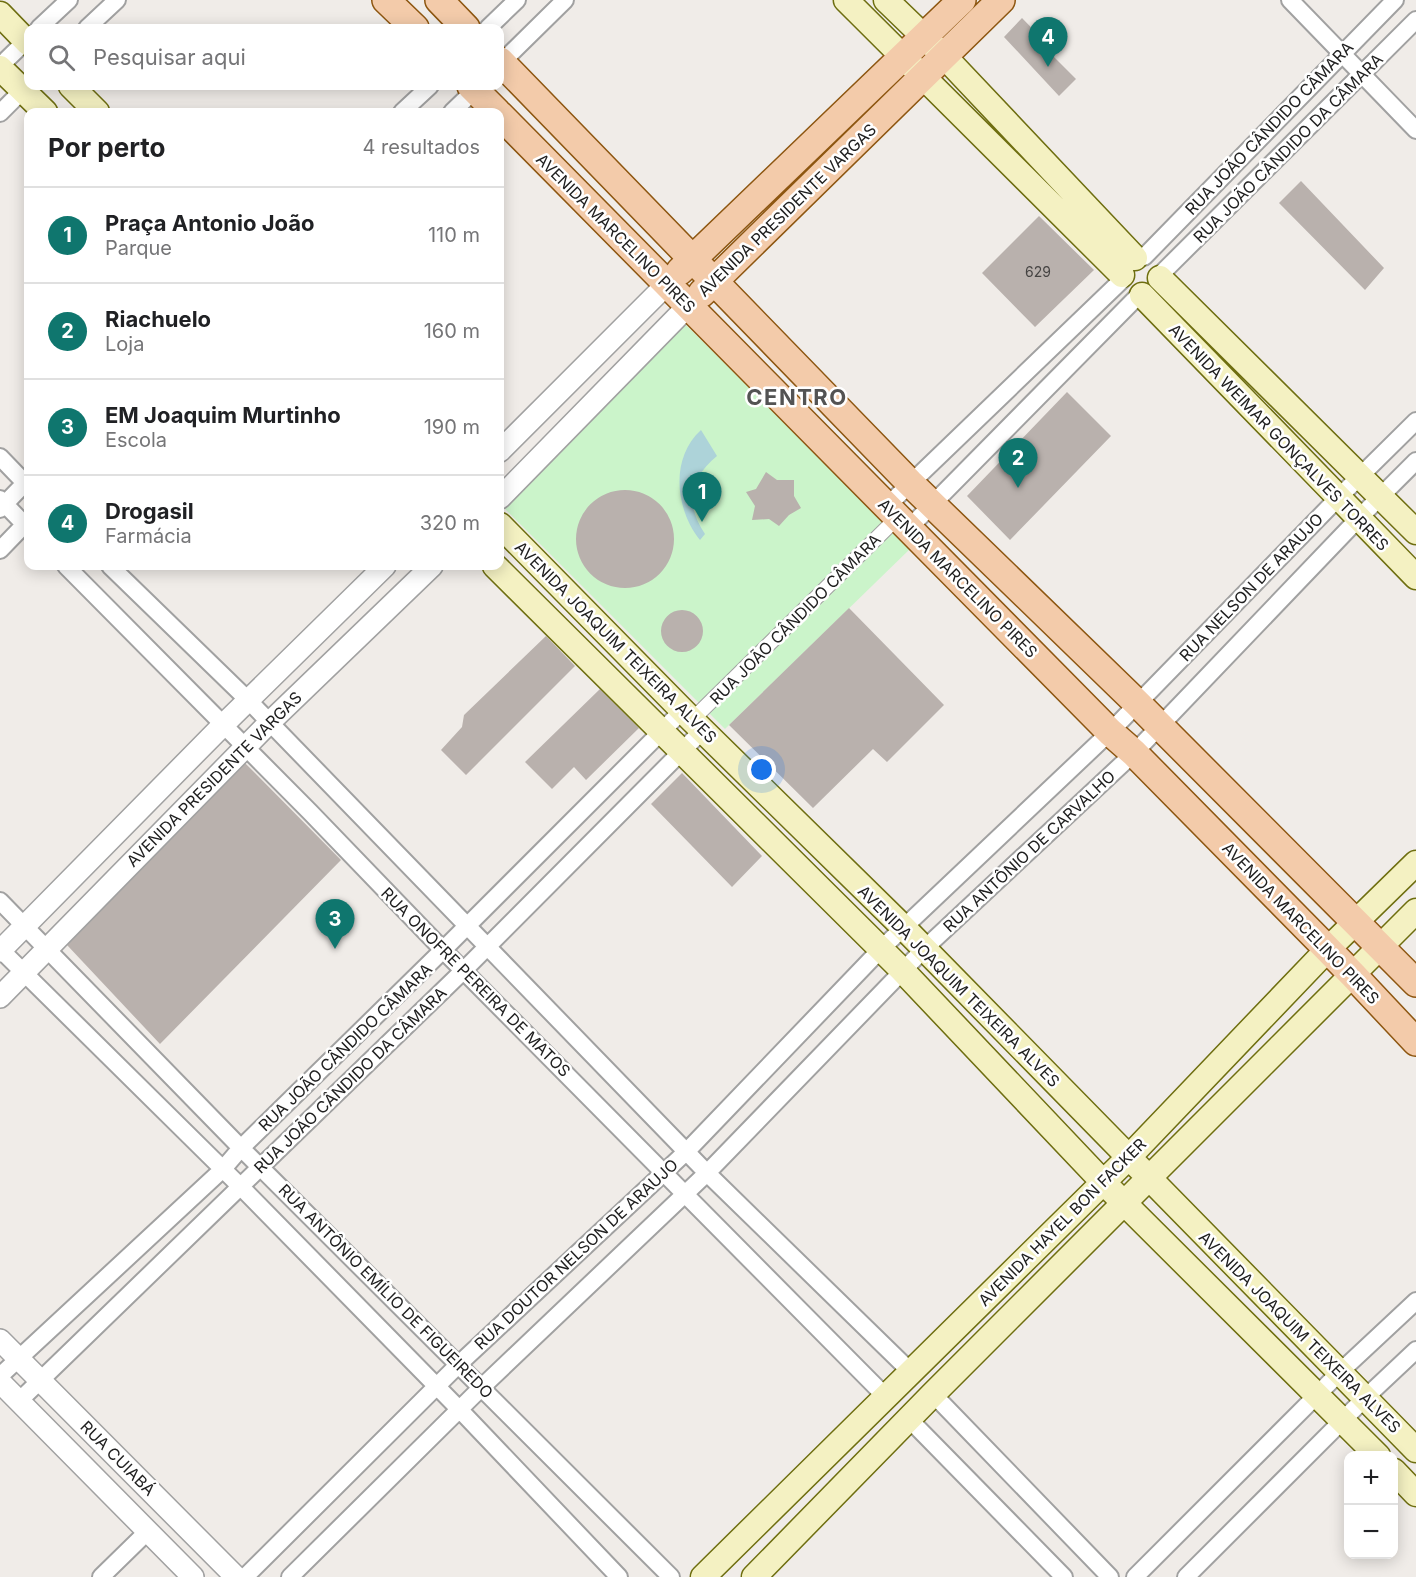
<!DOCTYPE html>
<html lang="pt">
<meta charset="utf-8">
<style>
:root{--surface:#fff;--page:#f2f2f2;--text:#202124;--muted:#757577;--line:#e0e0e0;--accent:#0f766e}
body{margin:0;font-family:Inter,sans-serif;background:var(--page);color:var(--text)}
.controls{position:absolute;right:18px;bottom:18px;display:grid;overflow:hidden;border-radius:12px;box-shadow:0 3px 15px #0003}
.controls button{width:54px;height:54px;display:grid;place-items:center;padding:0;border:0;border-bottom:2px solid var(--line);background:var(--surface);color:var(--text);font:30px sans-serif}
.you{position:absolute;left:762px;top:770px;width:21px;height:21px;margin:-15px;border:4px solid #fff;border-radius:50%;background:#1a73e8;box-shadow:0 0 0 9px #1a73e833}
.badge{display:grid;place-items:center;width:39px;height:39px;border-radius:50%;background:var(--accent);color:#fff;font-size:20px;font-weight:700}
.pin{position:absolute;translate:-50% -50px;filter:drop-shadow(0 2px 3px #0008)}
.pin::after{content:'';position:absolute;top:32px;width:21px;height:18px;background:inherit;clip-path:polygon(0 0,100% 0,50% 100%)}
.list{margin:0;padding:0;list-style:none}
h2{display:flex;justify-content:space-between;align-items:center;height:78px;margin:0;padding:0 24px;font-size:26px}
h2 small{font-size:20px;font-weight:400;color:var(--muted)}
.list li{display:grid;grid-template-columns:39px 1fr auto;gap:18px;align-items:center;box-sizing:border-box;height:96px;padding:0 24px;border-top:2px solid var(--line)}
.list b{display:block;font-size:22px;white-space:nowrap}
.list p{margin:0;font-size:20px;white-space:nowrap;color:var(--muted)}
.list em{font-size:20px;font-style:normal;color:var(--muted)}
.icon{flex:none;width:33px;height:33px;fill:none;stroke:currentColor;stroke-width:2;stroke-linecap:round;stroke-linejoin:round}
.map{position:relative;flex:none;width:1416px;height:1577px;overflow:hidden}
.search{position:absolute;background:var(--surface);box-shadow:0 3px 15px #0003;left:24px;top:24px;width:480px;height:66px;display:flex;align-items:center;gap:15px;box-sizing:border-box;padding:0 21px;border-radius:12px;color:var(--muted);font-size:22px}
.panel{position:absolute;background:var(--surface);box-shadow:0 3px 15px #0003;left:24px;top:108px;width:480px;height:462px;border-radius:12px}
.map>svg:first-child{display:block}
.park{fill:#cbf4ca}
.water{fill:#add3d9}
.building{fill:#b9b1ad}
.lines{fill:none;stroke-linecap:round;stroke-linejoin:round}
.pedestrian-casing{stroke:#a1a1a1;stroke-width:16}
.minor-casing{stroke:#a1a1a1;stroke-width:20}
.tertiary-casing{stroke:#a1a1a1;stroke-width:24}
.secondary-casing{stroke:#6e6e10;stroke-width:27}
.primary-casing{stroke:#8d5610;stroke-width:30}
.pedestrian{stroke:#fff;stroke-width:14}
.minor{stroke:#fff;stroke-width:16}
.tertiary{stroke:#fff;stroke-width:21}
.secondary{stroke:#f4f1c2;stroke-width:24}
.primary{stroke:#f3cbaa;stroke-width:27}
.labels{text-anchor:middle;stroke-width:5;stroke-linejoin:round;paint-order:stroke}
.number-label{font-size:14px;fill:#464443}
.street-label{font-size:16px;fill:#202020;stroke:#fff}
.district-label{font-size:22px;font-weight:bold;letter-spacing:1.5px;fill:#535353;stroke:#fff}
</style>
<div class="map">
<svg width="1416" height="1577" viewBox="0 0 1416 1577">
<rect width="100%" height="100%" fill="#f0ece8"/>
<path class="park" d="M685 324 911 548 725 729 504 508Z"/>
<path class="water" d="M701 430 717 456C689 479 685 504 705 534L700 540C675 509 670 458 701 430Z"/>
<path class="building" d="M1022 18 1055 52 1052 55 1076 79 1059 96 1004 37Z
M1301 181 1384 268 1365 290 1279 203Z
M1039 216 1094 270 1035 327 982 273Z
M1067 392 1111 436 1010 540 967 496Z
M766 472 777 480H794V496L801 508 789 515 779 526 769 519 752 520 755 506 746 492 756 489Z
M576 539a49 49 0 1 1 98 0a49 49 0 1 1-98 0Z
M849 608 944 705 887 762 873 749 813 808 729 725Z
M661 631a21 21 0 1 1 42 0a21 21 0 1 1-42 0Z
M546 636 575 666 466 775 441 750 462 727 464 715Z
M600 689 639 728 586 780 574 767 552 789 525 762Z
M244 762 341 860 160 1044 67 945Z
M682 773 762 856 732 887 651 804Z"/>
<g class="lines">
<defs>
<path id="pedestrian" d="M692 720 898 517"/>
<path id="minor" d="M1290 0 1416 130
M39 28 69 0
M87 28 117 0
M488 28 517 0
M500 64 565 0
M0 66 28 39
M402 112 430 86
M452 112 479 86
M0 113 28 85
M1144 257 1395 0
M1160 275 1416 20
M0 457 28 486
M0 499 28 528
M886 507 1122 280
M0 509 28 480
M909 528 1139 295
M0 550 28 521
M66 566 310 812 443 950 886 1397
M110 566 249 701 707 1173 911 1372
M0 901 241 1148 671 1577
M0 949 241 1187 460 1410 619 1577
M0 1376 223 1169 241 1148 443 950 683 710
M933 1394 1110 1577
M19 1401 464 970 703 730
M909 1419 1064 1577
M101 1577 148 1531
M245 1577 459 1364 687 1151 881 949 1110 732 1337 499 1416 421
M290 1577 482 1387 707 1173 924 949 1134 753 1358 519 1416 461
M1135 1577 1340 1372 1416 1301
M1186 1577 1365 1398 1416 1350"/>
<path id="tertiary" d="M500 451 667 284
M500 498 688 306
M0 951 224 724 385 566
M0 997 269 723 432 566
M0 1340 236 1577
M0 1382 193 1577"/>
<path id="secondary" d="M846 0 1122 275
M886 0 944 56 1135 258
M0 14 28 43
M0 68 45 112
M71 86 97 112
M1160 278 1416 532
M1142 295 1416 577
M500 525 692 720 903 927 1416 1450
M495 566 902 970 1102 1181 1378 1456
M1394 1471 1416 1494
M703 1577 1128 1158 1327 950 1416 863
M754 1577 933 1394 1416 911"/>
<path id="primary" d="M386 0 415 28
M439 0 466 28
M500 61 910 483 1137 703 1416 983
M471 86 497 112
M500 115 1110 732 1134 753 1353 975 1416 1042
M680 271 962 0
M702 293 1001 0"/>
</defs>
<use href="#pedestrian" class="pedestrian-casing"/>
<use href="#minor" class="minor-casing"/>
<use href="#tertiary" class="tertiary-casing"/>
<use href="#secondary" class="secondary-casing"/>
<use href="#primary" class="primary-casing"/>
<use href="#pedestrian" class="pedestrian"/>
<use href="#minor" class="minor"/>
<use href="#tertiary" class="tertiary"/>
<use href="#secondary" class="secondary"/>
<use href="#primary" class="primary"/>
</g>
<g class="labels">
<g class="number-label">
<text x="1038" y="277">629</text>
</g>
<g class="street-label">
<text transform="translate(1269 128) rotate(-46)" y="6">RUA JOÃO CÂNDIDO CÂMARA</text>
<text transform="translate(1288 148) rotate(-45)" y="6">RUA JOÃO CÂNDIDO DA CÂMARA</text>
<text transform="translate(787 210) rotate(-44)" y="6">AVENIDA PRESIDENTE VARGAS</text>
<text transform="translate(616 233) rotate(45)" y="6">AVENIDA MARCELINO PIRES</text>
<text transform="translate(1279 437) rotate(46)" y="6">AVENIDA WEIMAR GONÇALVES TORRES</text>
<text transform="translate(958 578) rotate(45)" y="6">AVENIDA MARCELINO PIRES</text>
<text transform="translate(1251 587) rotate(-46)" y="6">RUA NELSON DE ARAUJO</text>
<text transform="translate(795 619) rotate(-45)" y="6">RUA JOÃO CÂNDIDO CÂMARA</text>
<text transform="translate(616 642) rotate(45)" y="6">AVENIDA JOAQUIM TEIXEIRA ALVES</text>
<text transform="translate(214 779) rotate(-45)" y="6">AVENIDA PRESIDENTE VARGAS</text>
<text transform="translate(1029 851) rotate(-43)" y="6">RUA ANTÔNIO DE CARVALHO</text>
<text transform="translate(1301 923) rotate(46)" y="6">AVENIDA MARCELINO PIRES</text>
<text transform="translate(476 982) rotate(45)" y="6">RUA ONOFRE PEREIRA DE MATOS</text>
<text transform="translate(959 986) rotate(45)" y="6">AVENIDA JOAQUIM TEIXEIRA ALVES</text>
<text transform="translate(345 1047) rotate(-44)" y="6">RUA JOÃO CÂNDIDO CÂMARA</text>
<text transform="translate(350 1080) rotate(-44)" y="6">RUA JOÃO CÂNDIDO DA CÂMARA</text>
<text transform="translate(1062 1222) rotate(-45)" y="6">AVENIDA HAYEL BON FACKER</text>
<text transform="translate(576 1254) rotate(-43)" y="6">RUA DOUTOR NELSON DE ARAUJO</text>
<text transform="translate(386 1291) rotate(45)" y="6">RUA ANTÔNIO EMÍLIO DE FIGUEIREDO</text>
<text transform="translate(1300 1332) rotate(45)" y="6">AVENIDA JOAQUIM TEIXEIRA ALVES</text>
<text transform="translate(118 1458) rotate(45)" y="6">RUA CUIABÁ</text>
</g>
<g class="district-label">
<text x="797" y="405">CENTRO</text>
</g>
</g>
</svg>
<div class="controls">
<button>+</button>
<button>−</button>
</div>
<div class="you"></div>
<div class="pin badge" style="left:702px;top:522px">1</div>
<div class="pin badge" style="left:1018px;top:488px">2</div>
<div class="pin badge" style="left:335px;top:949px">3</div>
<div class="pin badge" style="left:1048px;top:67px">4</div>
<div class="search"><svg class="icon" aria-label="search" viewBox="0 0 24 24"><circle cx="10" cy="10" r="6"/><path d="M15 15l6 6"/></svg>Pesquisar aqui</div>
<section class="panel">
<h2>Por perto<small>4 resultados</small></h2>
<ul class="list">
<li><span class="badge">1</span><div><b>Praça Antonio João</b><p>Parque</p></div><em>110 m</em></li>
<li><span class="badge">2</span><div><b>Riachuelo</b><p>Loja</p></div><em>160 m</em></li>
<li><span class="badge">3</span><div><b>EM Joaquim Murtinho</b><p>Escola</p></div><em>190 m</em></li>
<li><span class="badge">4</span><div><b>Drogasil</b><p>Farmácia</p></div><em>320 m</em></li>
</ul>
</section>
</div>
